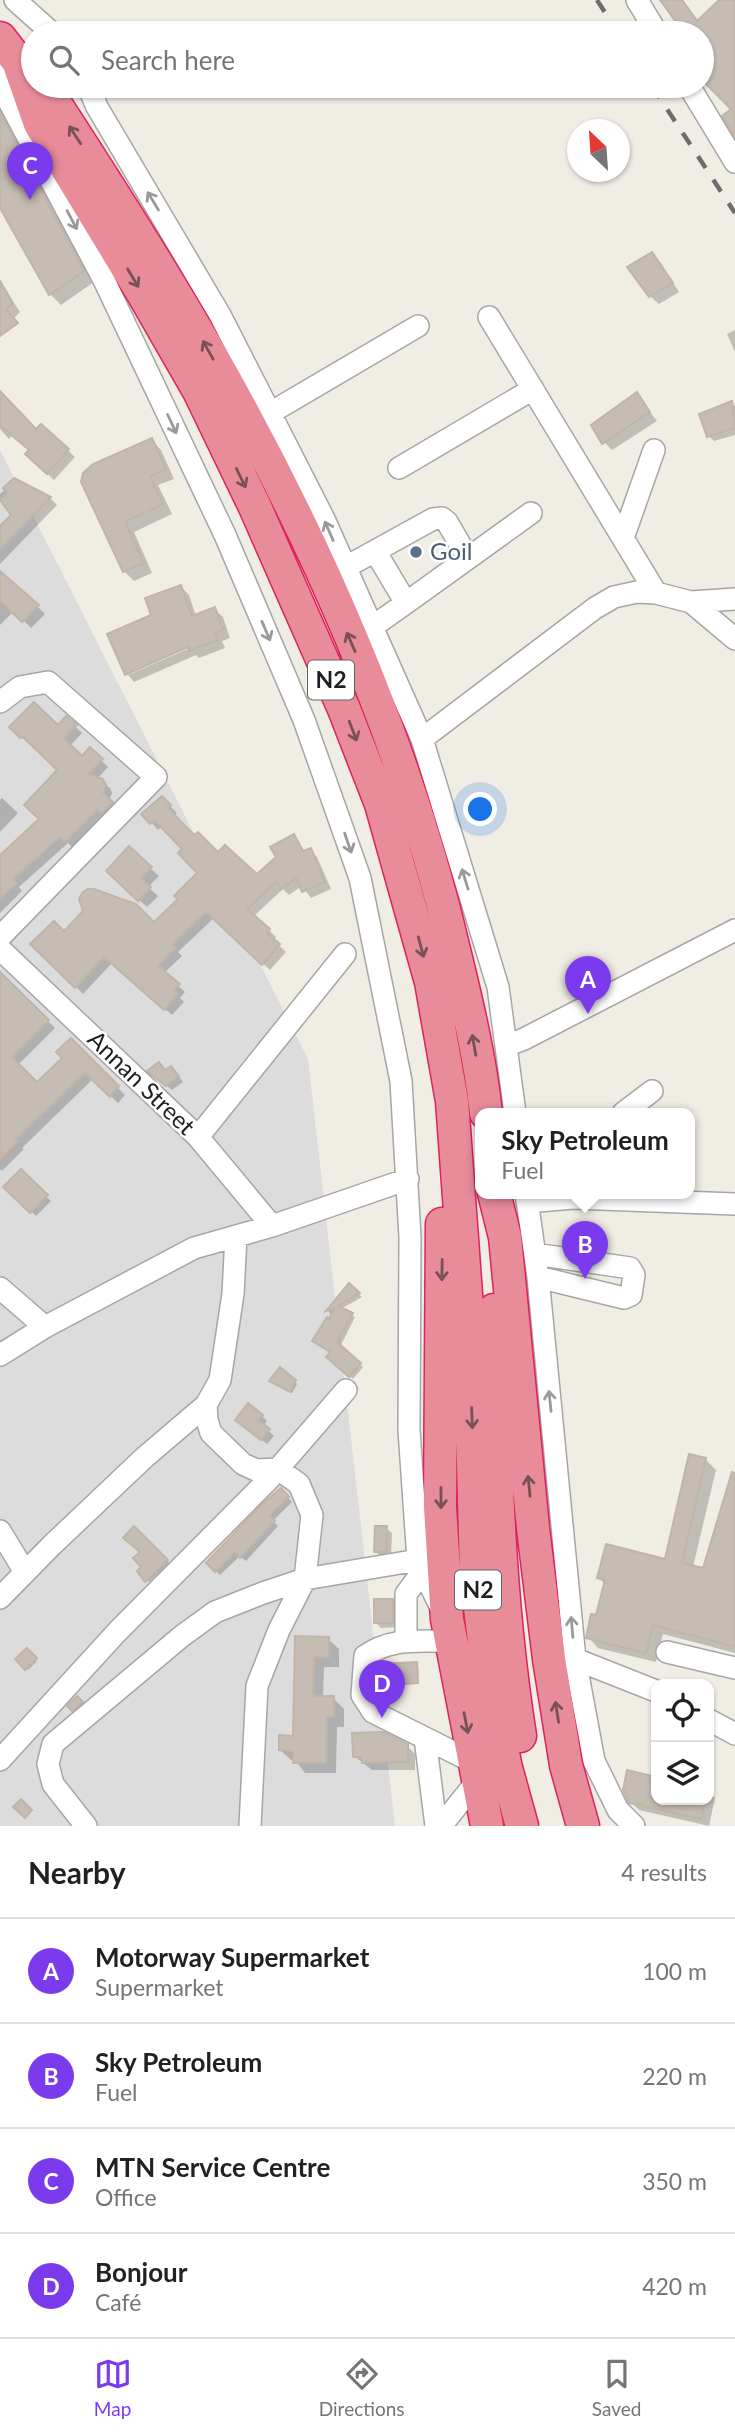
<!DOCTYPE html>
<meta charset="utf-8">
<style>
:root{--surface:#fff;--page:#f2f2f2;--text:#202124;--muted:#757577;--line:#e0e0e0;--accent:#7c3aed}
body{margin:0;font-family:Lato,sans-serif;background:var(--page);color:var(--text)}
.controls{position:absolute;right:21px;bottom:21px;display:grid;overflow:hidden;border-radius:14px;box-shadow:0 2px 5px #0004}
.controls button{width:63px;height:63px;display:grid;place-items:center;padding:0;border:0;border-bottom:2px solid var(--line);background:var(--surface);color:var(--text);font:35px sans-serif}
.compass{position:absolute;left:567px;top:119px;width:63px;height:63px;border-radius:50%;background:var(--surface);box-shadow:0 2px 5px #0004;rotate:335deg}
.you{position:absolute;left:481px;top:810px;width:24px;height:24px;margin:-18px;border:5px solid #fff;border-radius:50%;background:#1a73e8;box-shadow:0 0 0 10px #1a73e833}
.badge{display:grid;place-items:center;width:46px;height:46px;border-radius:50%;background:var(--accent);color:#fff;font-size:23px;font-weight:700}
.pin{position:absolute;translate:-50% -58px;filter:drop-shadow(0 2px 4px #0008)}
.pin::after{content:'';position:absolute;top:37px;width:24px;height:21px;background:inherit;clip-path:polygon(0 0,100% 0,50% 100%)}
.popup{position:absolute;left:475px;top:1108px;width:220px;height:91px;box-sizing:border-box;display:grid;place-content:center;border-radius:14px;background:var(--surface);filter:drop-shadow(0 2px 5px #0005);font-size:23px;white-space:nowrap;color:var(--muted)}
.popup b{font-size:26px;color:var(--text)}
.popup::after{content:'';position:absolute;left:50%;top:100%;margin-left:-14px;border:14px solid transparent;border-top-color:var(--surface)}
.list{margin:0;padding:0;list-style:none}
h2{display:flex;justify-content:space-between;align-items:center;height:91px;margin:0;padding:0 28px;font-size:30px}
h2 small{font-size:23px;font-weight:400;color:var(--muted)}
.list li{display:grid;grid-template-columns:46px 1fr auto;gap:21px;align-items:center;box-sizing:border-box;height:105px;padding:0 28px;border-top:2px solid var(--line)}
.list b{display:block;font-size:26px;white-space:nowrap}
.list p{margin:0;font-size:23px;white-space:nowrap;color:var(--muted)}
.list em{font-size:23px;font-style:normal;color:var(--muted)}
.icon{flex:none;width:38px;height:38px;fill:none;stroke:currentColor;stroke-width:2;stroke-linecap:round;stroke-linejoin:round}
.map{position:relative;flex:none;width:735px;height:1826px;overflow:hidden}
.search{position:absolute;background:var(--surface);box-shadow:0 2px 5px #0004;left:21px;right:21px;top:21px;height:77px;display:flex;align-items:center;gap:18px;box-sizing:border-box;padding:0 24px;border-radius:38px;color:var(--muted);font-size:26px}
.sheet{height:511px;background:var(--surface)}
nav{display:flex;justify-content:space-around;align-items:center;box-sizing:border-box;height:98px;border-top:2px solid var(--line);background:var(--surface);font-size:19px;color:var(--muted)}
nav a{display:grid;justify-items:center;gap:4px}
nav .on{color:var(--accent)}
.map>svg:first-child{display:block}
.residential{fill:#dddcdc}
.shadow{fill:#0003}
.building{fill:#c5bcb4;stroke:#c2b4a7;stroke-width:2}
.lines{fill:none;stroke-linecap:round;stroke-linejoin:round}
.minor-casing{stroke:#a6a6a6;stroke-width:24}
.highway-casing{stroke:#de225c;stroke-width:35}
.minor{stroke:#fff;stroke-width:21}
.highway{stroke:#e88c9a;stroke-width:32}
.rail{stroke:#6d6d6d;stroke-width:4.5;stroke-dasharray:14 14;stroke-linecap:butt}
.oneway{stroke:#795056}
.oneway2{stroke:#9a9a9a}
.service-dot{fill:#5c6f8a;stroke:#fff;stroke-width:2.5}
.labels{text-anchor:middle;stroke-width:5;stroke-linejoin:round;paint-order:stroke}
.shield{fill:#fff;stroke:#626262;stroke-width:2}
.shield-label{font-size:23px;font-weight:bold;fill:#1f1f1f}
.service-label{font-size:24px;fill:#4e5e75;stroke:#fff;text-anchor:start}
.street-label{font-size:24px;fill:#1f1f1f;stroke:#fff}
</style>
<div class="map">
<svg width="735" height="1826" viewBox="0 0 735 1826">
<rect width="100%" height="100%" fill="#f0ede5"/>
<path class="residential" d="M0 450 308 1059 395 1826H0Z"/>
<path class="shadow" d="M662 0H683L699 22 721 0H735V133L734 109 702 77V33H686Z
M0 108 94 282 61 305 50 294 0 205Z
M652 254 660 262 679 292 659 304 650 296Z
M0 282 20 312 0 332Z
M735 330V352L727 334Z
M636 394 657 421 612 450 604 442Z
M0 396 36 432 41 426 75 457 54 480 27 454 31 450 18 439 17 441 12 436 9 439 0 429Z
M732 403 735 406V435L714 441 709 436Z
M152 440 161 450 174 479 158 485 172 514 134 532 152 573 134 581 124 571 83 482Z
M15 480 50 498 57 505 0 564V528L13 515 0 501V494Z
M0 573 7 577 45 614 31 628 14 611 0 625Z
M181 587 189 595 196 616 214 609 223 617 230 638 222 641 225 648 199 658 196 655 134 682 128 675 197 645 195 642 126 674 153 616Z
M66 718 82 733 70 746 82 758 90 750 108 767 97 779 110 788 112 793 109 801 119 810 73 848 68 843 19 887 22 891 0 913V857L42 820 59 770 32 743 29 744 11 727H58Z
M2 798 18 813 0 832V800Z
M169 805 177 813 173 816 194 837 218 854 257 877 278 857 294 836 305 852 310 850 317 857 331 889 311 898 302 886 289 895 283 889 254 916 276 937 274 940 286 952 270 970 214 918 178 952 182 956 164 973 185 992 180 998 184 1002 172 1015 112 963 83 994 33 944 64 934 154 924 180 899 199 873 184 849 162 826 158 830 144 814Z
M129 849 159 876 148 887 158 896 147 907 116 879Z
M0 974 55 1028 18 1065 37 1085 64 1058 71 1040 125 1095 118 1103 93 1079 22 1148 24 1149 2 1171 0 1169Z
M165 1072 176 1073 183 1082 172 1090 155 1076Z
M21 1172 51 1201 36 1216 6 1187Z
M349 1285 362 1297 341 1309 355 1317 340 1347 363 1367 353 1379 329 1357 332 1353 330 1322 334 1312 331 1314 328 1311Z
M280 1369 297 1384 292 1393 273 1382Z
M262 1416 267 1421 263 1426 274 1436 267 1444 242 1424Z
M705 1459 716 1470 693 1567 704 1571 735 1493V1653L663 1634 656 1662 598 1648 588 1637 598 1617 606 1585 599 1578 666 1561Z
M281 1491 292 1502 273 1521 278 1526 246 1561 240 1556 220 1575 208 1563Z
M386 1528 392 1533 391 1557H381L376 1552Z
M134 1529 169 1563 149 1582 139 1571 144 1568 142 1552Z
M392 1600 397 1606V1627L381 1628 376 1623Z
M296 1638 328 1639 339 1649V1667H324L323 1698H333L344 1709V1727H337L336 1773H305L295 1760H291L280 1750 295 1737Z
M27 1650 37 1661 28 1670 17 1659Z
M416 1664 418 1666 419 1684 381 1686 379 1684Z
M77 1698 87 1708 78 1715 70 1706Z
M407 1746 415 1754V1770H372L354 1756Z
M629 1772 656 1778V1800H709V1792L715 1798 709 1826 639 1810 631 1802Z"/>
<path class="building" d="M660 0H682L697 21 719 0H735V137L722 116 731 109 702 80V33H684Z
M0 113 84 271 49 295 0 208Z
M652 252 673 283 649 297 627 267Z
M0 281 13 303 6 309 18 323 0 336Z
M0 391 36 429 41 424 69 449 47 474 25 454 29 450 0 425Z
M637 392 650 412 602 444 591 425Z
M732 401 735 428 707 437 699 414Z
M152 438 166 469 150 476 163 504 125 522 144 563 123 572 81 482 83 473 93 464Z
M14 478 51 497 0 549V526L11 515 0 500 7 493 3 488Z
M0 571 39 605 22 622 0 601Z
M181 585 192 616 215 607 223 630 215 633 218 640 189 651 188 647 125 675 107 634 151 615 145 598Z
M34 702 58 725 66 716 77 725 64 738 82 756 90 747 103 759 89 774 103 779 106 785 103 793 113 802 101 814 97 810 65 842 60 837 13 879 17 883 0 899V855L39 819 24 805 57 770 23 737 20 738 9 727Z
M162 796 171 805 168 808 194 835 198 832 218 852 225 845 257 874 276 857 270 847 294 834 303 851 311 848 325 882 302 892 296 878 281 889 276 882 247 909 270 929 267 933 280 944 262 965 206 912 173 944 176 948 158 966 180 984 174 990 178 994 164 1010 104 957 75 988 30 944 54 921 64 931 83 911 79 899 82 893 88 889H94L136 904 154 922 178 899 174 896 197 873 178 853 182 849 154 820 150 824 141 814Z
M129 846 152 867 141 878 151 887 138 901 106 871Z
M0 972 49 1020 12 1057 37 1082 62 1058 56 1052 71 1038 119 1086 110 1097 85 1073 16 1139 18 1141 0 1159Z
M159 1062 165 1070 171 1066 179 1076 166 1086 147 1071Z
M21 1169 48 1195 30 1213 3 1187Z
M349 1283 360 1293 338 1306 353 1313 337 1342 361 1363 349 1377 326 1357 330 1352 312 1341 327 1317 329 1319 334 1308 326 1311Z
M280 1367 296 1380 290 1392 269 1381Z
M248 1403 263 1415 258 1420 270 1429 261 1440 235 1420Z
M689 1454 706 1458 682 1563 703 1568 732 1472 735 1473V1647L653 1625 646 1653 586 1638 591 1614 596 1615 605 1580 597 1578 606 1544 665 1559Z
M281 1488 289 1497 270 1515 275 1521 240 1558 235 1552 215 1572 206 1563 260 1506Z
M134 1526 168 1560 145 1582 137 1571 141 1567 133 1558 140 1552 123 1538Z
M375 1526H387L386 1552H374Z
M374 1599H393V1623H374Z
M295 1636 329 1637V1657H314L313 1696H334V1717H327L326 1763H293V1751L279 1750V1735L293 1736Z
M27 1648 37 1658 25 1670 15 1659Z
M417 1662 418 1683 377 1685 378 1664Z
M77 1696 83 1702 72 1711 67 1706Z
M384 1732 408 1744V1762L362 1763V1757H353L352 1733Z
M627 1770 656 1777V1800H705L701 1819 629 1803 623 1790Z
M21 1799 32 1810 25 1818 13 1807Z"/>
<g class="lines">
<defs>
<path id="minor" d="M15 0 52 33
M637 0 657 33
M0 71 5 94 104 280 225 535 304 720 360 878 401 1081 410 1237 409 1430 418 1560 441 1608
M88 86 97 107 220 315 324 519 422 739 498 987 515 1113
M689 86 735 162
M489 317 656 593
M270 413 418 326
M399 468 533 389
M623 538 654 450
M375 551 433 519 442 518 447 522 468 558
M346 567 375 551 406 603 372 627
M691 602 735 639
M406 603 531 513
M0 702 20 687 48 682 156 777 0 937
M422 739 595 608 614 597 637 592 656 593 691 602 735 599
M0 949 198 1137 272 1226
M506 1046 524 1039 735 930
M623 1113 652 1091
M198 1137 345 954
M526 1193 538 1277 575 1659 594 1761 618 1810 634 1826
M527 1202 573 1198 735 1204
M535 1254 630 1268 634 1275 631 1295 624 1298 538 1277
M0 1288 45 1327
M0 1355 45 1327 194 1248 272 1226 408 1179
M206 1405 207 1420 211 1433 243 1464 256 1470 278 1469 299 1484 312 1515 305 1579 279 1630 257 1686 250 1826
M0 1531 25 1572
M0 1598 52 1545 145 1457 206 1405 220 1380 233 1294 236 1236
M450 1641C419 1642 391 1637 365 1656L362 1695 373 1712 473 1762
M406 1642V1594L423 1571
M667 1652 735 1668
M575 1659 656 1691
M709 1720 735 1734
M425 1738 436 1826
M0 1760 117 1632 270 1478 346 1390
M86 1826 53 1784 48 1764 53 1744 182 1636 215 1612 263 1593 305 1579 418 1560
M441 1826 477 1781"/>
<path id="highway" d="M0 38 33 81
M20 67 40 124 145 297 199 391 255 507 344 709 381 804 431 982 452 1101 470 1349 476 1573 489 1684 506 1768 522 1826
M38 86 58 108C108 185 158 263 204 343 312 530 405 739 454 950 467 1003 480 1058 486 1113
M494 1193 505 1237 533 1528 549 1659 566 1765 583 1826
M442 1224 440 1507 447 1619 487 1826
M494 1310C494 1453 498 1595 520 1736"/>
</defs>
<use href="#minor" class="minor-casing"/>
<use href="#highway" class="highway-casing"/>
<use href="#minor" class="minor"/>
<use href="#highway" class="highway"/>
<path class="rail" d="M597 0 618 33
M652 86 735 213"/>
</g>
<defs><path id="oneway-shaft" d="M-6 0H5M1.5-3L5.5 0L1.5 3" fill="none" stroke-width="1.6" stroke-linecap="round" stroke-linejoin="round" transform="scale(1.75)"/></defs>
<g class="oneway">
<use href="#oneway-shaft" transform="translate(75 135) rotate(-123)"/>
<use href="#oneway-shaft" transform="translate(133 278) rotate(59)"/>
<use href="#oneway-shaft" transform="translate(208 350) rotate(-119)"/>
<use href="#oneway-shaft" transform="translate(241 478) rotate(64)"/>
<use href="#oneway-shaft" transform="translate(351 642) rotate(-113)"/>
<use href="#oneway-shaft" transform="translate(353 731) rotate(69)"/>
<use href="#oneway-shaft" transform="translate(421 947) rotate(75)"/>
<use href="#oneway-shaft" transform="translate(474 1045) rotate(-100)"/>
<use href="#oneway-shaft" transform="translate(442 1270) rotate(91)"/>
<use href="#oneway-shaft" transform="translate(472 1418) rotate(88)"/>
<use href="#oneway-shaft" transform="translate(529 1486) rotate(-96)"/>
<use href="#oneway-shaft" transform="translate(441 1498) rotate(90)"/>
<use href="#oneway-shaft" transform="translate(557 1712) rotate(-99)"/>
<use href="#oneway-shaft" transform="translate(466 1723) rotate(79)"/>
</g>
<g class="oneway2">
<use href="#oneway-shaft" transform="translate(153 201) rotate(-121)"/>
<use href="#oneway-shaft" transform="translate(72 220) rotate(62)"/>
<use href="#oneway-shaft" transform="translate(172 424) rotate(65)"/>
<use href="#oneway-shaft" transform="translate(329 531) rotate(-114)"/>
<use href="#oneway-shaft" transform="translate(266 631) rotate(67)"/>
<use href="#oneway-shaft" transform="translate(348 843) rotate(71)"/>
<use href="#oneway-shaft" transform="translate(465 879) rotate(-107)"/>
<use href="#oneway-shaft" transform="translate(550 1401) rotate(-96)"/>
<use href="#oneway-shaft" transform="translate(572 1627) rotate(-95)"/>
</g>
<circle class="service-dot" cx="416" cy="552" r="7"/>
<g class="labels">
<g class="shield">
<rect x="308" y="660.5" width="46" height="39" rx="5"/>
<rect x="455" y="1570.5" width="46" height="39" rx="5"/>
</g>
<g class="shield-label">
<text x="331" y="688">N2</text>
<text x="478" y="1598">N2</text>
</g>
<g class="service-label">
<text x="430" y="560">Goil</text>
</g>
<g class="street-label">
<text transform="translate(141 1083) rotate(44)" y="8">Annan Street</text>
</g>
</g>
</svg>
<div class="controls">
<button><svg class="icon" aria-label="locate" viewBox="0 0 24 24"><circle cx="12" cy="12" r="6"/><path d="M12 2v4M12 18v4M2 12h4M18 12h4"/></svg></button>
<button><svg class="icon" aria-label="layers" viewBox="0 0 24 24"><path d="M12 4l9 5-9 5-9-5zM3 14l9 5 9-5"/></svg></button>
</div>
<svg class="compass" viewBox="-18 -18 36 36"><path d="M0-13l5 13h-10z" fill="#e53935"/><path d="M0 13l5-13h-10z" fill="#757577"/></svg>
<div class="you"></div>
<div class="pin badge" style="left:588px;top:1014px">A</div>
<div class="pin badge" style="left:585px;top:1279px">B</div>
<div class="popup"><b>Sky Petroleum</b>Fuel</div>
<div class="pin badge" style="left:30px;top:200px">C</div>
<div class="pin badge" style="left:382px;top:1718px">D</div>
<div class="search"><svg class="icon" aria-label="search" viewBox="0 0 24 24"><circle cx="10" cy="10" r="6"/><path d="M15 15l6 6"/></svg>Search here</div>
</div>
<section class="sheet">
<h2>Nearby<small>4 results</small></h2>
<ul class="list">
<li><span class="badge">A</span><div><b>Motorway Supermarket</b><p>Supermarket</p></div><em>100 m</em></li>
<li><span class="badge">B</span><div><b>Sky Petroleum</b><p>Fuel</p></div><em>220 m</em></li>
<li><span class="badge">C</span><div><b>MTN Service Centre</b><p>Office</p></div><em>350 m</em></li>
<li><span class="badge">D</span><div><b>Bonjour</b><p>Café</p></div><em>420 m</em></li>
</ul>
</section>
<nav>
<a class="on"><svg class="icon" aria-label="map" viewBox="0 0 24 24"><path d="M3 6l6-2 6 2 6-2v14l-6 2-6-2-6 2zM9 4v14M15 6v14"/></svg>Map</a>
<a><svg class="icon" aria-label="directions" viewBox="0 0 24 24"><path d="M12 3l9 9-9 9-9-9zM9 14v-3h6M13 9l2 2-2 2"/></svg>Directions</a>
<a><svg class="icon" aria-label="saved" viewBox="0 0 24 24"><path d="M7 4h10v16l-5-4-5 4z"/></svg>Saved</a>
</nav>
